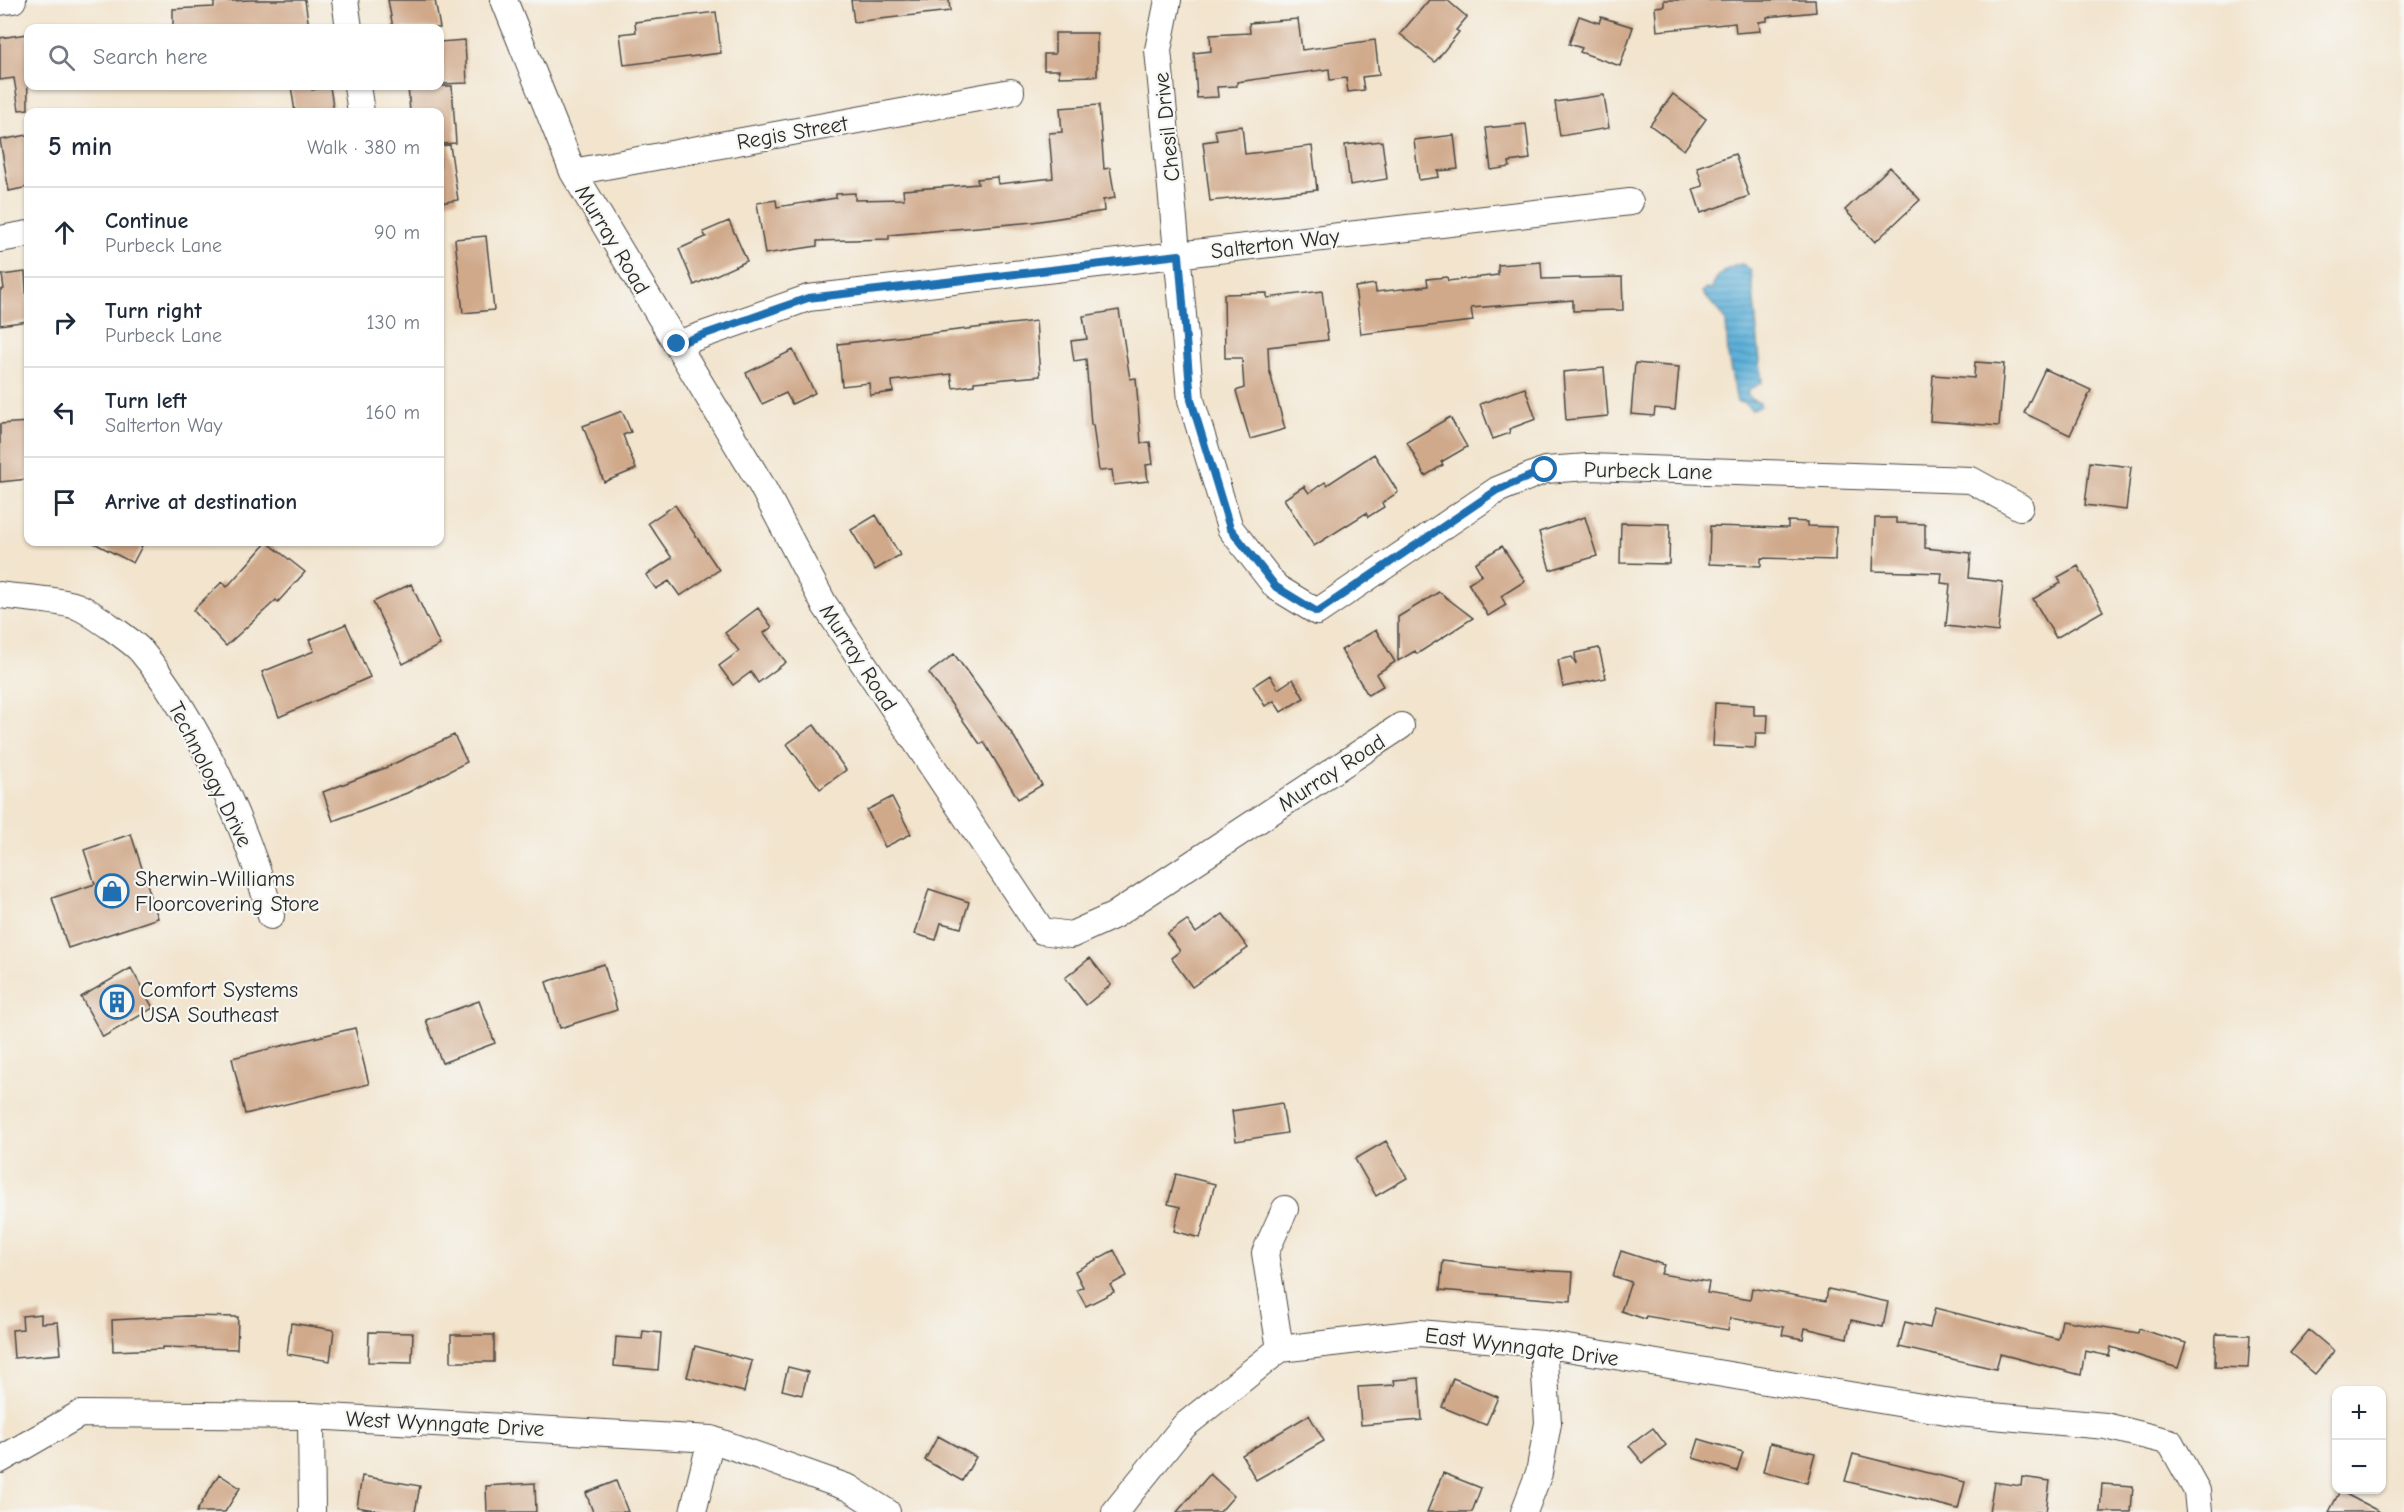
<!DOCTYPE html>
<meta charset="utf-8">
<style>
:root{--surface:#fff;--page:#f2f2f3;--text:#1f2937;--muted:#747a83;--line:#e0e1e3}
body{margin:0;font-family:"Comic Neue",sans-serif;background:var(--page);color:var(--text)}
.controls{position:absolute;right:18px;bottom:18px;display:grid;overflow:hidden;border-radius:12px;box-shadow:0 2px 4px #0004}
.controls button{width:54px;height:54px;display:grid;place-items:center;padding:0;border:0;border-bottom:2px solid var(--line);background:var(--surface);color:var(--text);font:30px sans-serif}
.stop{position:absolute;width:18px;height:18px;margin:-14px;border:4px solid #1f6fb2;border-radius:50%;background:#fff}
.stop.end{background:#1f6fb2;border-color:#fff;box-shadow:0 2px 6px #0008}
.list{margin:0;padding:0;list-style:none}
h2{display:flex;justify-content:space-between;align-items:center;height:78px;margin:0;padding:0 24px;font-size:26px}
h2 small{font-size:20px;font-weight:400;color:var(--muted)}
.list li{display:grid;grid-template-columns:39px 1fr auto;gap:18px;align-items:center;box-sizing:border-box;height:90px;padding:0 24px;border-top:2px solid var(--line)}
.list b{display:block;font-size:22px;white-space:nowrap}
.list p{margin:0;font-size:20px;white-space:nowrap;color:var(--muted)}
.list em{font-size:20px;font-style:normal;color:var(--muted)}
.icon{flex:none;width:33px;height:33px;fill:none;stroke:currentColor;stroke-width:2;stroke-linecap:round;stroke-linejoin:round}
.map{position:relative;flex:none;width:2404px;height:1512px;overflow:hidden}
.search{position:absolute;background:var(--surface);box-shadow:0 2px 4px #0004;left:24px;top:24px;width:420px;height:66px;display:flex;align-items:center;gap:15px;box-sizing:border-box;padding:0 21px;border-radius:12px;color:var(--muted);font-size:22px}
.panel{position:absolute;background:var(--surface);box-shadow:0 2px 4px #0004;left:24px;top:108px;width:420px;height:438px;border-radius:12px}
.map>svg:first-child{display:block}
.water{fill:url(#water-rules);stroke:#446e82;stroke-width:1.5}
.building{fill:#d0a98a}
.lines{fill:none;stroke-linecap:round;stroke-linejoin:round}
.street-casing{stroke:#494743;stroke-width:28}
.street{stroke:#fff;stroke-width:26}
.route{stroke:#1f6fb2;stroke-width:8}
.labels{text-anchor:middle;stroke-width:4.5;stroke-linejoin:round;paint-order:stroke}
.street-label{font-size:22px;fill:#2b2b2b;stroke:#f6f6f2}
.poi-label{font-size:22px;fill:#2b2b2b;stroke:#f6f6f2;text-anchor:start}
</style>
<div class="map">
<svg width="2404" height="1512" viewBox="0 0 2404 1512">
<defs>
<pattern id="water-rules" width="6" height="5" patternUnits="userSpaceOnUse" patternTransform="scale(1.5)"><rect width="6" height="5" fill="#5db0d9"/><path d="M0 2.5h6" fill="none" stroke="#4d8fb0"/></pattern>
</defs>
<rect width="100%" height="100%" fill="#f6f6f2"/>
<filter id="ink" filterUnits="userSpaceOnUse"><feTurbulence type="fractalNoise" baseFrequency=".0167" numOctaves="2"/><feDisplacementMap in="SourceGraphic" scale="12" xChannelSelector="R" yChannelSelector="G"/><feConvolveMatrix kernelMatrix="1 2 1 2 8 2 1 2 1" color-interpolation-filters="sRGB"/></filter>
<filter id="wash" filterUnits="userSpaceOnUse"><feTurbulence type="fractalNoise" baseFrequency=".008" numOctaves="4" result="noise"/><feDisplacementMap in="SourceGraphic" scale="24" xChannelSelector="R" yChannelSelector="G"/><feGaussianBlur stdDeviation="1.35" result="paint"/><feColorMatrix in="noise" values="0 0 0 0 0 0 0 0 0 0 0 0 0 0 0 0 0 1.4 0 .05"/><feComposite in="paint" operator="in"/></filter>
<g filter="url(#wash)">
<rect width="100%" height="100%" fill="#f2e4cd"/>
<path class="water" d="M1742 264 1751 270 1762 382 1747 392 1750 399 1760 403V406L1752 410 1744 403 1737 402 1728 356 1726 320 1702 292 1706 289 1712 290C1714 275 1728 267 1742 264Z"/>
<g id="blocks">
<path class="building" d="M249 0H305L309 28H173V9L214 7V2Z
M388 0H435L440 28H393Z
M851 0H949L950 11 854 22Z
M1429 0H1447L1467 17 1456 30 1459 32 1435 62 1400 34Z
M1664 0H1815L1816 12 1767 17V21L1759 22 1760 31 1736 33 1735 23 1657 31 1655 7 1664 6Z
M716 12 721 53 624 65 620 34 636 32 635 22Z
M1579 16 1599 23 1601 17 1633 27 1620 66 1580 52 1582 48 1569 44Z
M1298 19 1302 50 1375 40 1379 75 1362 77 1364 90 1348 92 1346 78 1330 80 1329 69 1237 82V86L1217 87 1218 97 1197 98 1194 53 1211 51 1210 35 1250 33 1249 23Z
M1055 33H1097V76L1059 77V70H1044V54H1055Z
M27 34 28 109 19 110 14 78 0 80V38Z
M465 40 467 83 440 84V42Z
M291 86H311L312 90 330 87 334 112H295Z
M408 86H452L456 143 440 144V112H410Z
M1673 94 1706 119 1684 150 1650 125Z
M1604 95 1609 128 1560 136 1555 102Z
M1099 105 1104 169 1110 168 1115 198 1103 200 1104 211 1033 222 889 235V239L817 241V246L765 254 757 203 776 200 777 207 836 198V194L855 193V200L904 199 903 190 978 184 977 179 997 177 998 184 1053 178 1049 133 1062 132 1060 108Z
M1526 124 1530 159 1509 162 1510 167 1491 170 1486 128Z
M1242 126 1245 154 1312 146 1317 190 1210 201 1203 142 1217 140 1215 130Z
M28 135V187L9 191 0 140Z
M1454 135 1458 169 1438 171 1439 177 1419 180 1414 140Z
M1382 141 1387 179 1350 185 1345 145Z
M450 145 458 200 440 203V146Z
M1735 154 1749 196 1701 213 1693 189 1703 186 1697 167Z
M1890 167 1920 200 1875 242 1845 210Z
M729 221 747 261 694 285 679 249 706 237 703 232Z
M486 236 494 310 463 313 455 239Z
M1541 262 1542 279 1622 277 1623 310 1573 311V300L1471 308 1473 321 1361 334 1355 287 1375 284 1376 292 1428 286 1427 279 1447 277 1448 281 1498 275V265Z
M25 272 28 321 0 325V290L4 289 2 275Z
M1322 291 1328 340 1268 347 1269 369 1285 429 1250 439 1236 391 1244 388 1242 358H1225L1224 294 1267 293V298Z
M1119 310 1130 379 1136 378 1141 443 1150 442 1153 464 1146 465 1148 481 1114 485 1112 470 1099 471 1093 425H1091L1086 359 1074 361 1071 341 1087 339 1083 316Z
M1036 321 1040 376 974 382V385L953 388 951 374 892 381 893 392 870 395 869 383 842 386 838 344Z
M793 350 815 393 792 404 786 393 762 404 746 373Z
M1975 362 2004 364 1999 426 1930 421 1933 375 1974 378Z
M1635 363 1679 367 1675 410 1655 408 1654 416 1631 414Z
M1604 368 1608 416 1566 420 1563 372Z
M2045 369 2091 390 2070 435 2024 413Z
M1525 388 1536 419 1509 429 1510 433 1493 439 1480 404Z
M622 411 631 432 623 435 636 469 604 482 583 426Z
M1450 417 1467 447 1441 462 1443 465 1425 476 1407 442Z
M28 422V479L0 482V424Z
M1374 454 1398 492 1382 503 1384 507 1368 517 1366 513 1314 546 1284 499 1304 486 1309 493 1325 482 1327 485Z
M2090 462 2131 467 2126 510 2085 505Z
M675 505 719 570 680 596 669 581 656 589 646 575 672 558 648 523Z
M876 515 900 555 875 570 851 530Z
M1585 517 1597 556 1550 570 1539 532Z
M1875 518H1896V523L1925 524V548L1971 553 1969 578 2003 582 1998 632 1946 626 1950 584 1941 583 1942 573 1873 571Z
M1788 521 1807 522V526L1836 527 1835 560 1761 558V566L1709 564 1710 526 1788 528Z
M1621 523 1670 524 1669 564 1620 563Z
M92 542H144L133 563Z
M267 542 305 572 278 602 276 600 226 646 193 610 222 582 227 587Z
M1502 546 1525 581 1501 596 1506 605 1488 616 1468 583 1482 575 1475 563Z
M2078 566 2103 611 2056 638 2033 599 2061 583 2058 577Z
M411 584 440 645 403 664 373 602Z
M1439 592 1473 618 1417 654 1415 651 1398 661V617Z
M758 608 772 627 764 633 786 662 758 683 751 672 733 685 719 666 739 651 725 633Z
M346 624 370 677 279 717 262 672 314 651 309 640Z
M1376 630 1395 662 1376 674 1383 686 1368 695 1341 650Z
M1599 648 1606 678 1563 687 1558 660 1572 657 1576 664 1575 653Z
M954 654 1013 735 1042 785 1018 799 984 742 980 744 929 673Z
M1270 675 1278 689 1293 679 1304 698 1281 712 1274 701 1265 706 1253 686Z
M1715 703 1754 705V715H1768L1767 733H1756L1755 748 1713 746Z
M814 725 846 770 820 789 787 744Z
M454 735 467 762 407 793 333 821 323 792 385 768Z
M892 797 911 834 885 847 867 810Z
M131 834 158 918 68 948 52 898 95 884 84 850Z
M929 889 969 902 961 928 941 923 936 940 915 934Z
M1223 914 1248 948 1192 987 1171 958 1180 951 1167 934 1187 920 1196 933Z
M1090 958 1111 985 1086 1005 1065 978Z
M604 964 617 1010 560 1028 546 982Z
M131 968 153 1008 103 1037 81 997Z
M479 1001 495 1043 442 1063 426 1020Z
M355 1028 369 1084 245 1114 232 1058Z
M1282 1103 1287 1133 1236 1141 1232 1111Z
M1386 1141 1407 1178 1376 1196 1355 1159Z
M1176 1174 1215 1184 1200 1238 1174 1231 1180 1207 1168 1204Z
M1114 1250 1127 1276 1110 1285 1114 1292 1086 1306 1077 1290 1083 1287 1075 1271Z
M1621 1251 1664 1265 1661 1274 1709 1282 1707 1293 1750 1300 1752 1288 1826 1301 1828 1289 1888 1302 1883 1327 1851 1320 1847 1338 1805 1328 1803 1339 1782 1335 1784 1327 1730 1318 1728 1330 1646 1316 1645 1319 1621 1311 1631 1282 1613 1276Z
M1443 1261 1516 1269 1573 1272 1571 1301 1440 1290Z
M1935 1308 2058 1339 2062 1320 2138 1333 2139 1329 2186 1343 2178 1368 2111 1347 2109 1356 2085 1351 2081 1375 2000 1354 1996 1369 1899 1347 1905 1322 1930 1328Z
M41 1314V1323L58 1322 61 1354 14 1358 12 1330 23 1329 22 1316Z
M187 1316 238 1317 237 1349 162 1347V1349L113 1351 112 1320Z
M291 1323 334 1330 330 1361 287 1354Z
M2309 1330 2334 1351 2315 1374 2290 1353Z
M643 1331 661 1333 658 1370 614 1366 616 1337 642 1339Z
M369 1332 413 1333 412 1363 368 1362Z
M2216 1334 2250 1335 2248 1368 2215 1367Z
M451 1335H494V1362H451Z
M695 1346 752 1361 744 1392 687 1377Z
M788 1367 808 1372 802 1395 782 1390Z
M1419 1378 1422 1420 1361 1425 1358 1387 1395 1385 1394 1380Z
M1453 1378 1498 1397 1486 1425 1442 1407Z
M1309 1415 1324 1441 1256 1480 1242 1455Z
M1653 1428 1666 1445 1643 1463 1629 1446Z
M938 1436 976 1457 962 1481 925 1460Z
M1699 1439 1743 1452 1737 1471 1693 1458Z
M1770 1443 1815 1453 1807 1483 1763 1472Z
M1853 1454 1965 1482 1958 1509 1845 1481Z
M1443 1473 1481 1488 1472 1512H1427Z
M219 1474 240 1488 225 1512H196Z
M1210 1474 1234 1496 1220 1512H1177Z
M362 1476 420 1486 415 1512H386L357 1507Z
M2022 1477 2050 1481 2046 1512H1989L1994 1482 2021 1486Z
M616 1481 628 1512H593L586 1493Z
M535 1483 536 1512H487L486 1486Z
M2102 1484 2133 1486 2131 1512H2100Z
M2340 1491 2380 1512H2329Z"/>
</g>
</g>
<g filter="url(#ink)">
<use href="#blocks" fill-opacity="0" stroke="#494743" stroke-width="1.5"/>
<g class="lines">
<defs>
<path id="street" d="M345 0 349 28
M504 0 573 172 762 486 824 604 1042 931 1071 935 1113 916 1401 726
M1168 0 1158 50 1191 400 1230 528 1276 587 1317 612 1497 490 1545 470 1588 467 1971 480 2020 507
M0 2 13 0
M357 86 361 112
M573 172 1011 92
M0 239 28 234
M677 344 808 298 1630 202
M0 595C19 598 66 600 81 608 93 614 132 641 141 651 197 718 249 832 271 916
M1280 1349 1265 1253 1285 1209
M311 1416 312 1512
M0 1460 80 1414 311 1416 711 1439 849 1488 887 1512
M693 1512 711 1439
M1115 1512 1184 1426 1280 1349 1419 1333 1543 1344 1958 1413 2106 1426 2170 1442 2197 1491 2199 1512
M1524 1512 1539 1473 1548 1423 1543 1344"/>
</defs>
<use href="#street" class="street-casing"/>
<use href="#street" class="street"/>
</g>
</g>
<g class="lines" filter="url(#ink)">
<path class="route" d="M677 344 808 298 1179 255 1191 400 1230 528 1276 587 1317 612 1497 490 1545 470"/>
</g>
<defs>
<symbol id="shop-ring" viewBox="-11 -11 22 22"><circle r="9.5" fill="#f6f6f2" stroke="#1f6fb2" stroke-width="1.5"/><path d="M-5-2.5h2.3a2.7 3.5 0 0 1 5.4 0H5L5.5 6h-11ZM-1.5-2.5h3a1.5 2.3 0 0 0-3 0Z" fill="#1f6fb2"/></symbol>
<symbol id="building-ring" viewBox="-11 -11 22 22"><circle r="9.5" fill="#f6f6f2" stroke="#1f6fb2" stroke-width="1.5"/><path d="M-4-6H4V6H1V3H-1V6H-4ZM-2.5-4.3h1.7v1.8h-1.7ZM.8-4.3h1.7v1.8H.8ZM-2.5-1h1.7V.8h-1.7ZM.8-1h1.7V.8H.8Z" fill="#1f6fb2"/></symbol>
</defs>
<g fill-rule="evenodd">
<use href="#shop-ring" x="93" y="872" width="38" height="38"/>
<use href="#building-ring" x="98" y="983" width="38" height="38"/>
</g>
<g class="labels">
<g class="street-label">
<text transform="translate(1166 127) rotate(-96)" y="8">Chesil Drive</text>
<text transform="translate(792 132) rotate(-10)" y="8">Regis Street</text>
<text transform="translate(613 239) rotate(59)" y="8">Murray Road</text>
<text transform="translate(1275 243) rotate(-7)" y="8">Salterton Way</text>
<text transform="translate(1648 470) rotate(1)" y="8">Purbeck Lane</text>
<text transform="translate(859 657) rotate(57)" y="8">Murray Road</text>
<text transform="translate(1331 772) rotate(-33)" y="8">Murray Road</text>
<text transform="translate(211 774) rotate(63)" y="8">Technology Drive</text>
<text transform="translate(1522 1346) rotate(7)" y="8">East Wynngate Drive</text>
<text transform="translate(445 1423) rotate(3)" y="8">West Wynngate Drive</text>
</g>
<g class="poi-label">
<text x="135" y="886">Sherwin-Williams<tspan x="135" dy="25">Floorcovering Store</tspan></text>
<text x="140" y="997">Comfort Systems<tspan x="140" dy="25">USA Southeast</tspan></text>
</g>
</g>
</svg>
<div class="controls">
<button>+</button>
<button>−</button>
</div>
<div class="stop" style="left:1545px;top:470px"></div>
<div class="stop end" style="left:677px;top:344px"></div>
<div class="search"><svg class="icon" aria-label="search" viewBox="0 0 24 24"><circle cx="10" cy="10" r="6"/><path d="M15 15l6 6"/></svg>Search here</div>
<section class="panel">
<h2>5 min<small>Walk · 380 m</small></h2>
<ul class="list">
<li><svg class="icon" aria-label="ahead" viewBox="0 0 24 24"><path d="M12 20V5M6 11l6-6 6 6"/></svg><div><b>Continue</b><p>Purbeck Lane</p></div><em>90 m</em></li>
<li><svg class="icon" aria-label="right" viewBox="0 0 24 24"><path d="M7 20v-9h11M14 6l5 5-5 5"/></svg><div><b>Turn right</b><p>Purbeck Lane</p></div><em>130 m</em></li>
<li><svg class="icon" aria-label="left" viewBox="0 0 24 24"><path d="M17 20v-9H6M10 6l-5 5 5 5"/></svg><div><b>Turn left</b><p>Salterton Way</p></div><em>160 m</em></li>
<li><svg class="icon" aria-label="arrive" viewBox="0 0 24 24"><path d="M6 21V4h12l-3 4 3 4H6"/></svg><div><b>Arrive at destination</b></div></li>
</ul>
</section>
</div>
